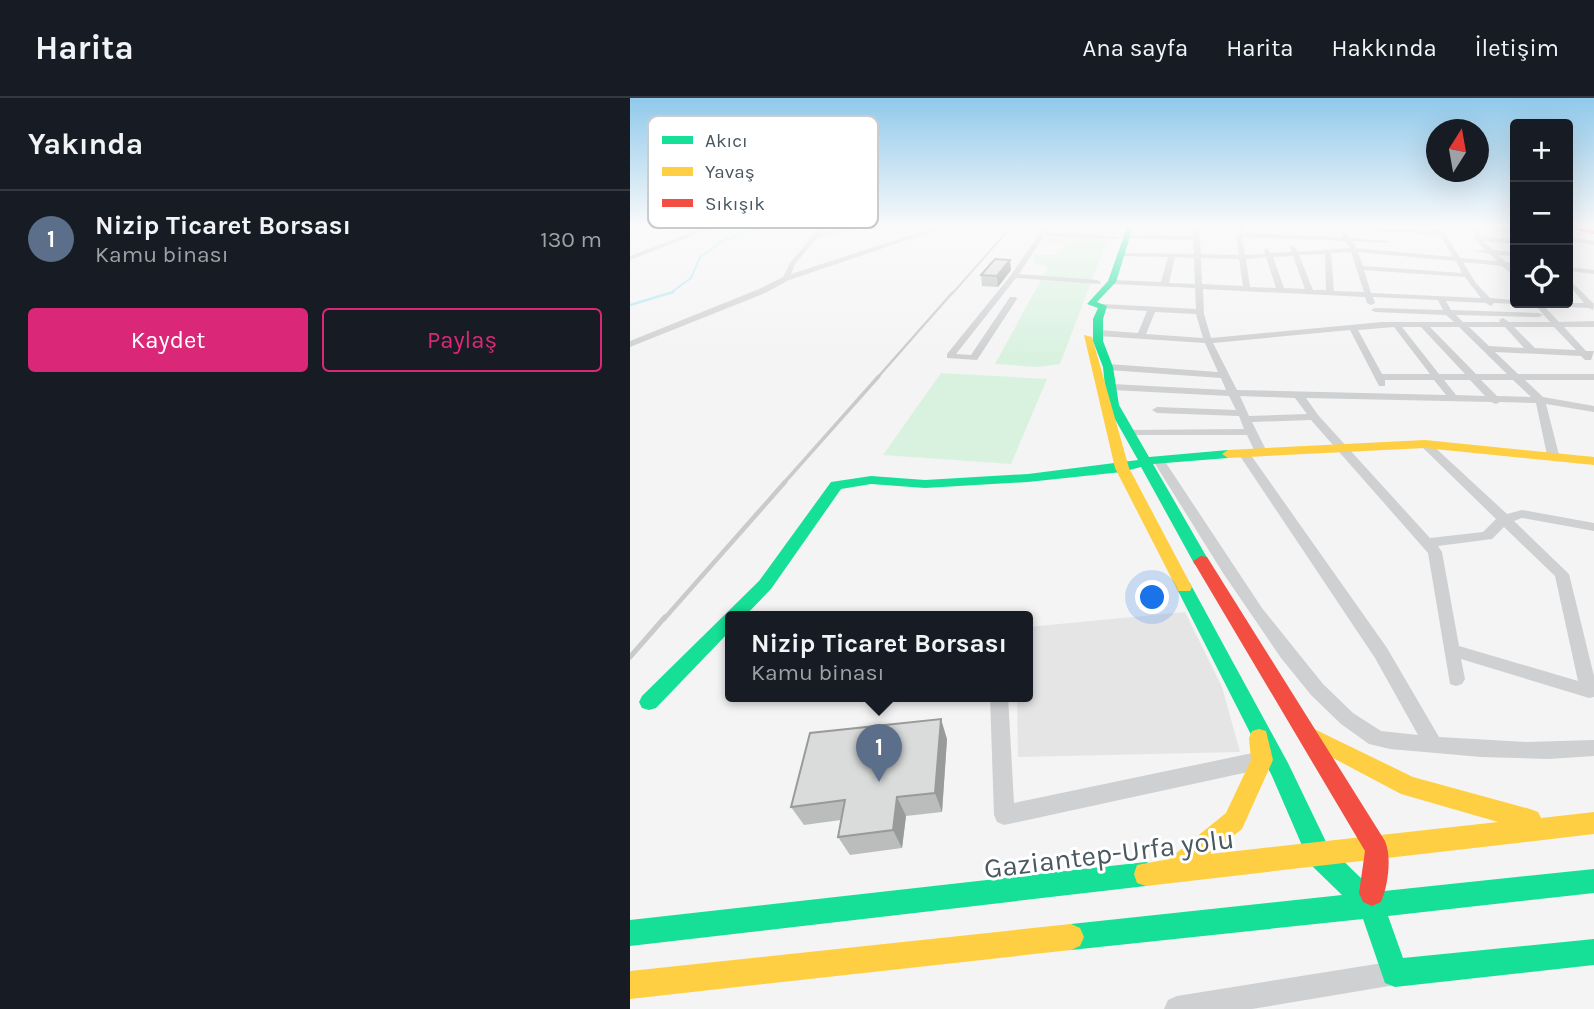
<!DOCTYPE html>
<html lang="tr">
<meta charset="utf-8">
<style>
:root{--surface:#171b24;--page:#20242c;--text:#f1f3f6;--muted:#9ea1a6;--line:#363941;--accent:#db2777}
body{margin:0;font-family:Karla,sans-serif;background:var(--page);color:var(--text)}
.controls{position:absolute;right:21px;top:21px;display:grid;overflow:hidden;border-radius:7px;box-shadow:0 7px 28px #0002}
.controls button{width:63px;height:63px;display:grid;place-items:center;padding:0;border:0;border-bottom:2px solid var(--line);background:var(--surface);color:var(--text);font:35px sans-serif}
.compass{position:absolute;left:796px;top:21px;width:63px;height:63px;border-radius:50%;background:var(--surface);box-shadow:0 7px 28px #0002;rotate:11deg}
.you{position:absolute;left:523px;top:500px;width:24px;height:24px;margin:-18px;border:5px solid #fff;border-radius:50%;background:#1a73e8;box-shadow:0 0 0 10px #1a73e833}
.badge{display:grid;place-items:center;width:46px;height:46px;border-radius:50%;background:var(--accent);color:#fff;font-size:23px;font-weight:700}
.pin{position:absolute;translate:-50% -58px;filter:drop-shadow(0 2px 4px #0008)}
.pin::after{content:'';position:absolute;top:37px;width:24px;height:21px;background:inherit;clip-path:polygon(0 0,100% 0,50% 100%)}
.popup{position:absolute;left:95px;top:513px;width:308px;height:91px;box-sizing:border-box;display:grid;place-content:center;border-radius:7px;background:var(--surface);filter:drop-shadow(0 2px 5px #0005);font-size:23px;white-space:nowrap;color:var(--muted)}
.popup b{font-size:26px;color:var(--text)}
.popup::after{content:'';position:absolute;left:50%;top:100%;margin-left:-14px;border:14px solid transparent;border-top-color:var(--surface)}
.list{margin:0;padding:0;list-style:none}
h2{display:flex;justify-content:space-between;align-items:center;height:91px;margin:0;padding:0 28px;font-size:30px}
h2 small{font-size:23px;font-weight:400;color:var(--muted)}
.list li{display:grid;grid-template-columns:46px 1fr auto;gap:21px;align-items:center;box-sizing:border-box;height:98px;padding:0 28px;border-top:2px solid var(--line)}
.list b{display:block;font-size:26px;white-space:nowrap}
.list p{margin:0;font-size:23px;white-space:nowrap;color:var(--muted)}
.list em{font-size:23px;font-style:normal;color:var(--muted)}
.actions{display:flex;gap:14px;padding:21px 28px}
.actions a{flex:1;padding:16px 0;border:2px solid var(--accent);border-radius:7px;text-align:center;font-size:24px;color:var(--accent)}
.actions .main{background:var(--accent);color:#fff}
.icon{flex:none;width:38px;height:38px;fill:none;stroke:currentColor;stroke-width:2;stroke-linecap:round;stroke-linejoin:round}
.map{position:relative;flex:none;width:964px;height:911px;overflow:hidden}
header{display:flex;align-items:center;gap:42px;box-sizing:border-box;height:98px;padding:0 35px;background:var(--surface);border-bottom:2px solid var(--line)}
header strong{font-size:33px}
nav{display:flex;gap:38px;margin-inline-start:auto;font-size:24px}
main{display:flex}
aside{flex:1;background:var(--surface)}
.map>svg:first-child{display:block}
.education{fill:#e6e5e6}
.green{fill:#d9f2e0}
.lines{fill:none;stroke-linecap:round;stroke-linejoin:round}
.stream-far1{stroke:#ade9f0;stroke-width:2}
.stream{stroke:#ade9f0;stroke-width:2.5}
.street{fill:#ced0d2;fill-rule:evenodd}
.fast{fill:#16e098;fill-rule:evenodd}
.slow{fill:#ffcf43;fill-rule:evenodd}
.jam{fill:#f24e42;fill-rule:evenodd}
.rail-far4{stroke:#c9cacc;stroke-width:2}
.rail-far3{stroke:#c9cacc;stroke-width:2.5}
.rail-far2{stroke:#c9cacc;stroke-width:3.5}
.rail-far1{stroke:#c9cacc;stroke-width:4.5}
.rail{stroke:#c9cacc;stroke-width:5}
.wall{fill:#bbbdbd}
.shaded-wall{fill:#999a9a}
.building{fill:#dadcdc;stroke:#999a9a;stroke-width:2}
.labels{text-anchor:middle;stroke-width:6;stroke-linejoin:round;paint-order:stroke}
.near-street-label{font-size:28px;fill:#4a5861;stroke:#fff}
.key{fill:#fff;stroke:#c9cdd0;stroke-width:2}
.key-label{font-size:19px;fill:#4a5861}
</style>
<header>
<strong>Harita</strong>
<nav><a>Ana sayfa</a><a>Harita</a><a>Hakkında</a><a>İletişim</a></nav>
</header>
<main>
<aside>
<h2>Yakında<small></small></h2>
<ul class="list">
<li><span class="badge" style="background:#5c6f8a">1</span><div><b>Nizip Ticaret Borsası</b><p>Kamu binası</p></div><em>130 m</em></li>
</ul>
<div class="actions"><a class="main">Kaydet</a><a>Paylaş</a></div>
</aside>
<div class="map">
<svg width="964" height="911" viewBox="0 0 964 911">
<rect width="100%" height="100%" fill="#f4f4f4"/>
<path class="education" d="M555 514 592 589 610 654 388 659 387 598H398V529Z"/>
<path class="green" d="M425 129H482L430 266 408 269 365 266 418 169 404 164 403 157H426L437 146 417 144Z
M311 275 417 281 381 366 253 357Z"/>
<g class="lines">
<path class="stream-far1" d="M39 196 61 180 70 159 96 141 134 129"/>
<path class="stream" d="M0 207 43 194"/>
<path class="street" d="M76 129H85L0 162V158Z
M190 129H196L191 135 222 129H236L187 140 165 166 161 176 306 129H316L159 182 135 195 0 249V243L129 191 153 179 160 165Z
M414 129H420L416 134 489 139 486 141 414 138 389 176 467 182 471 184 470 186 386 180 326 256 341 257 380 199H386L387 201 347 262 317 260V256L381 177Z
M563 129H569L571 156 609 157 606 137 609 129H615L613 135 713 139 707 129H713L720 140 760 143 757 145 722 143 726 150 823 159 810 137 736 133 739 131 807 133 805 129H811L830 160 867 163 860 156 843 153 855 152 844 140 845 129 885 132V136L851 131 850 138 885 142V146L853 143 863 152 885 154V158L868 157 876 164 885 165V169H880L885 173V179L872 168 833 164 845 184 860 200 885 202 888 206 864 205 861 208 856 205 816 203 821 212 909 215 913 217 909 219 826 217 833 224H870L869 222 873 220 879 224H920L905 207 898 205H954L938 186V180L964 206 963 212 959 210 914 208 929 224 964 223V229H934L956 253H964L961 262H955L951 258 865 254 888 276H964V282H895L913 299 964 308V314L916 306 929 357 927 359H919L917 357 906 305 870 304 866 306 861 304 676 300 688 317 800 440 853 434 866 421 791 348 789 346 795 343 799 344 877 416 892 412 964 425V433L892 420 884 423 939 476 964 578V599L959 600 831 561 835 581 832 586 826 588 820 586 798 455 681 322 622 324 637 354 631 357 625 354 617 337H495V333L499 332 614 331 609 318 527 315 522 312 527 309 606 312 599 298 482 292 477 289 482 286 596 292 591 280 478 272 473 269 478 266 588 274 575 245 469 238 465 235 469 232 508 235 517 213 470 210 469 208 473 206 566 211 565 190 482 186 478 184 482 182 531 184 538 159 491 158 489 155 564 156 563 142 498 140 496 137 563 138ZM612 139 715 143 720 150 668 154 663 147 660 149 662 154 641 155 637 150 634 152 635 156 615 157ZM721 154 734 194 704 193 701 155ZM728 154 826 163 832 175 733 168ZM695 156 696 192H683L669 157ZM663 158 675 191 654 190 643 159ZM545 159 564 160 565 186 539 185ZM636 159 646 190 620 189 616 161ZM571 160 609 161 613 188 572 186ZM734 172 835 179 851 200 741 195ZM573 191 735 199 737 205 741 207 745 205 743 199 808 202 813 212 745 210 741 212 745 214 816 217 824 224H752L581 240 574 216ZM525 214 566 216 573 240 516 236ZM764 229 800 276H752L728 232ZM772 229H791L835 276H809ZM800 229H829L877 276H846ZM839 229H875L894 250 859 248ZM884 229H924L946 252 905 250ZM720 232 749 288H755V282H804L816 297 607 292 583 245ZM814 282H840L855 298 826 297ZM851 282H883L901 299 867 298ZM610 298 665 300 677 316 619 318ZM874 429 925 478 948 583 829 548 812 454 808 448 862 441Z
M964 129V132L961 130V129Z
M938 139 964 143V147L938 143Z
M938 169 964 172V176L938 173Z
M614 352 618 353 757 550 809 639 896 644 964 642V658L919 661 851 659 760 651 739 646 711 626 681 597 651 560 593 475 522 361 524 359H532L632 510 693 586 723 615 751 633 788 637 745 560 608 355Z
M360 598H378L384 705 632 653 639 656 642 662 639 668 632 671 374 727 367 724 364 717Z
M765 863 774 866 777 875 774 884 765 887 622 911H534L538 902 547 898Z"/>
<path class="fast" d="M497 129H503L486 184 467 204 477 208 473 221V243L483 269 489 307 519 359 598 352 604 356 598 360 523 366 579 463 577 467H565L511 369 492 374 398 384 295 390 241 386 211 391 141 491 115 518H100V533L26 610 19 612 12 610 9 604 12 598 129 483 201 384 241 378 295 382 398 376 508 362 477 307 473 269 463 243V221L468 210 457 206 478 183Z
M554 483 560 485 562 489 658 665 698 748 736 785 742 782 751 786 754 793 964 771V795L758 818 773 860 964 841V867L765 889 755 885 733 821 441 852 432 848 428 839 432 830 441 826 712 797 680 766 642 678 546 489 548 485Z
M516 764 525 767 528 776 525 785 516 788 0 848V822Z"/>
<path class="slow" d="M454 237 462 239 499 370 562 489 560 493H548L485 370Z
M795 342 964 359V367L795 350 598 360 592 356 598 352Z
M678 628 783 679 900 711 908 714 911 720 964 714V736L516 788 507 785 504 776 507 767 539 761 596 715 621 662 619 640 622 633 629 631 636 633 643 662 612 731 580 756 868 724 771 696 671 643 668 637 671 631Z
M441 826 450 830 454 839 450 848 441 852 0 901V873Z"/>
<path class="jam" d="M938 129 964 132V136L938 130Z
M571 458 577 459 755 743C762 759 758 788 751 804L742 808 733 804 729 795 735 753 563 463Z"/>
<path class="rail-far4" d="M322 196 381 129"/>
<path class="rail-far3" d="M248 279 323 194"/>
<path class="rail-far2" d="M153 386 249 278"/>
<path class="rail-far1" d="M34 521 155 384"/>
<path class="rail" d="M0 559 35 519"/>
</g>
<path class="wall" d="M381 172 368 189 352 188 351 177Z
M317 641 312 714 276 718 272 750 220 757 208 739 211 722 174 727 161 709Z"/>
<path class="shaded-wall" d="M380 162 381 172 368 189 367 178Z
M311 621 317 641 312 714 305 695Z
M267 699 276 718 272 750 263 732Z"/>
<path class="building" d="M365 161 380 162 367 178 351 177Z
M311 621 305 695 267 699 263 732 208 739 215 702 161 709 180 635Z"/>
<linearGradient id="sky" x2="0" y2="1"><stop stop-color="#90c9eb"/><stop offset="0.5" stop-color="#fafafa"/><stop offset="1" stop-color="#fafafa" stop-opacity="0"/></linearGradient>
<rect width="964" height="257" fill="url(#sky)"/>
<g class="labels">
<g class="near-street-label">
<text transform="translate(479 755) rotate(-7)" y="10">Gaziantep-Urfa yolu</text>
</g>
</g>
<rect x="18" y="18" width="230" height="112" rx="10" class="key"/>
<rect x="32" y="38" width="31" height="8" fill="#16e098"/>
<rect x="32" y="69" width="31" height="9" fill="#ffcf43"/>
<rect x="32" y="101" width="31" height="8" fill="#f24e42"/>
<g class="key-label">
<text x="75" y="49">Akıcı</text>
<text x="75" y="80">Yavaş</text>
<text x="75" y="112">Sıkışık</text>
</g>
</svg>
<div class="controls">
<button>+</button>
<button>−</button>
<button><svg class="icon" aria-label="locate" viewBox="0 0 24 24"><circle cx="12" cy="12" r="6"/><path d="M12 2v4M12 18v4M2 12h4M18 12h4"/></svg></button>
</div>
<svg class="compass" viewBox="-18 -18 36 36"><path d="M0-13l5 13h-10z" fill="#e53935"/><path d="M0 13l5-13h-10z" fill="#9ea1a6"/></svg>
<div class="you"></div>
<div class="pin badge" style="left:249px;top:684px;background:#5c6f8a">1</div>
<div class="popup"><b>Nizip Ticaret Borsası</b>Kamu binası</div>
</div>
</main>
